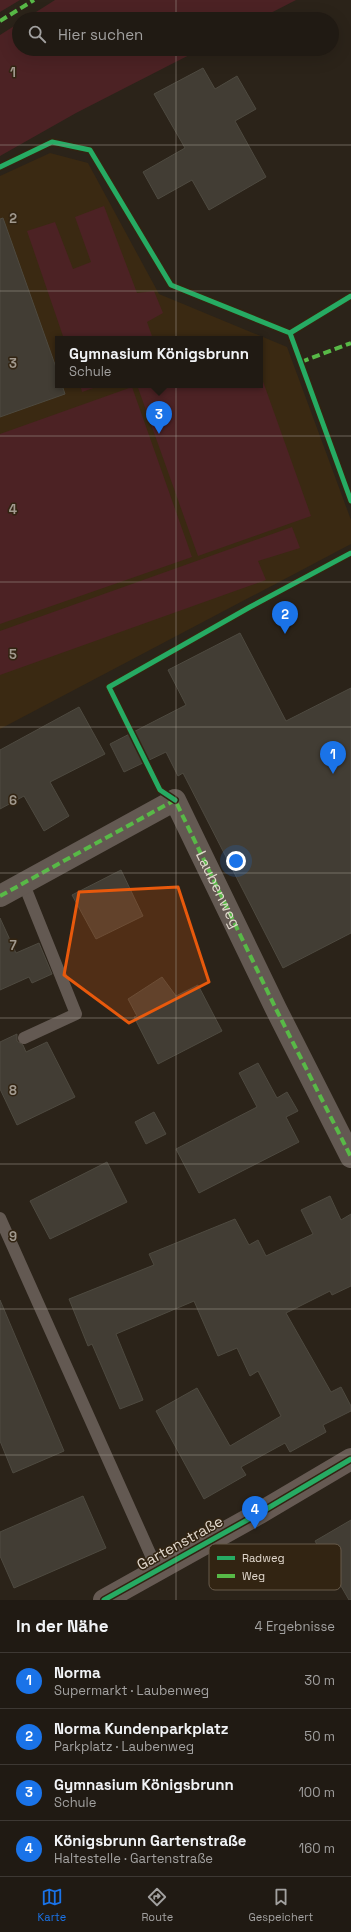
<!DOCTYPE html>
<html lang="de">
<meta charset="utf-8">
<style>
:root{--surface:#201a13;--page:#2d2721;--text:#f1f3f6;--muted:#a2a1a0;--line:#3d3833;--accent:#1a73e8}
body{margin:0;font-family:"Space Grotesk",sans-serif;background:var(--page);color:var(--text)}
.you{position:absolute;left:236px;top:861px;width:14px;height:14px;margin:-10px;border:3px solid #fff;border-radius:50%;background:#1a73e8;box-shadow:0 0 0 6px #1a73e833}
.badge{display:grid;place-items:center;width:26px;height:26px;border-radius:50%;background:var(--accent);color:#fff;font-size:13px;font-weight:700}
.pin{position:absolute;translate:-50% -33px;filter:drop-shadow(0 1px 2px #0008)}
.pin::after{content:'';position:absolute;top:21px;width:14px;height:12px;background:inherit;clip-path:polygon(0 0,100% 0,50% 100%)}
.popup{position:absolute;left:55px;top:336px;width:208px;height:52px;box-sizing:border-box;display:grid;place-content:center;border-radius:0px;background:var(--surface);filter:drop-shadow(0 1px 3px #0005);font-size:13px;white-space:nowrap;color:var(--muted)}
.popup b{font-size:15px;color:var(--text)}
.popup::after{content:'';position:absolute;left:50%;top:100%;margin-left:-8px;border:8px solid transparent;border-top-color:var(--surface)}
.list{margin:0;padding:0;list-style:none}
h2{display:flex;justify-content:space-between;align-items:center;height:52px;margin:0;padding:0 16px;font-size:17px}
h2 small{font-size:13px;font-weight:400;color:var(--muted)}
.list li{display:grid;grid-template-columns:26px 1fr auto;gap:12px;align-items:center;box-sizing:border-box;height:56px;padding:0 16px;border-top:1px solid var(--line)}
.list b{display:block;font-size:15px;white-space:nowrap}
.list p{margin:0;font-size:13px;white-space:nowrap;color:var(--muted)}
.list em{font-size:13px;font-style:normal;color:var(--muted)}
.icon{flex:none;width:22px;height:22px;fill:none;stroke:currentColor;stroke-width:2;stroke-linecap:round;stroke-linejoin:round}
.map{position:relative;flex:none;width:351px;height:1600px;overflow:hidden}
.search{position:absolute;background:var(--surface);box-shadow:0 4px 16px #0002;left:12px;right:12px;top:12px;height:44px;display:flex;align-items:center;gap:10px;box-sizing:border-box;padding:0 14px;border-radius:22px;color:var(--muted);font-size:15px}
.sheet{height:276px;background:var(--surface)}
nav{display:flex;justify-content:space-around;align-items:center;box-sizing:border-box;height:56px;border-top:1px solid var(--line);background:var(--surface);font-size:11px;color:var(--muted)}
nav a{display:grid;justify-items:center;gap:2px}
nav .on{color:var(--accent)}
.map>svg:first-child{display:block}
.built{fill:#3a2912;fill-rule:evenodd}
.green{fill:#4c2224}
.building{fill:#423d34;stroke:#4e4a40}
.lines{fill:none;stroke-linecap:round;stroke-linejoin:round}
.lane{stroke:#635952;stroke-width:12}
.street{stroke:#635952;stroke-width:22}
.secondary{stroke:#665a53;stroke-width:22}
.quiet{stroke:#58b947;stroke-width:4;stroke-dasharray:8 4;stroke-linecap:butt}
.cycleway-casing{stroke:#322412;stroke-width:8}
.cycleway{stroke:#26ab63;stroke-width:5}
.marked{fill:#e8590c;fill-opacity:0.2;stroke:#e8590c;stroke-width:3;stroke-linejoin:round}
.grid{fill:none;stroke:#a1998e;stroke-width:1;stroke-opacity:0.55}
.labels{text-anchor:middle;stroke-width:3;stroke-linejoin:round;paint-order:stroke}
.street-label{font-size:15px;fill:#e1d8cd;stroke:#322412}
.key{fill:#322412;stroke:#675a4a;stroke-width:1}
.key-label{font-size:11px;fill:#e1d8cd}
.grid-label{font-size:13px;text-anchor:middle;font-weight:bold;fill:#a1998e;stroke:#322412;stroke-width:3;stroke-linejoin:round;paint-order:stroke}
</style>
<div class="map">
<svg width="351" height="1600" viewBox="0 0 351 1600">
<rect width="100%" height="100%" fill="#2b2319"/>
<path class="built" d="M50 153 88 163 159 294 287 347 351 520V544L0 729V176ZM58 339H260V385H58Z"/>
<path class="green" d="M0 0H20L0 12Z
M55 0H296L259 19H25Z
M19 23V49H201L76 113 0 156V35Z
M104 206 137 293 154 291 163 313 147 322 153 339H64L27 231 55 222 73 269 91 262 75 217Z
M260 373 311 516 198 556 137 385H260Z
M80 385H102L82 392Z
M132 387 192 557 0 624V434Z
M292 527 300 548 258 561 266 580 0 675V631Z"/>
<path class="building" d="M203 68 215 89 237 76 256 109 235 121 266 177 209 210 192 180 158 199 143 172 185 148 154 94Z
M3 218 58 373V385H62L65 394 0 417V219Z
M240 633 286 721 351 688V933L283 968 183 773 178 776 166 752 124 772 110 744 186 705 168 670Z
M79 707 105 754 50 782 69 816 44 831 24 796 0 809V750Z
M121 870 143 916 96 939 72 895Z
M0 918 16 953 39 943 52 974 32 983 29 977 0 990Z
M162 977 176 996 198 985 222 1031 158 1064 134 1017 137 1016 128 999Z
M17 1034V1041L23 1045 26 1052 47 1042 75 1097 17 1125 0 1089V1042Z
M258 1063 277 1098 287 1092 298 1111 286 1117 299 1142 199 1193 176 1149 257 1107 239 1073Z
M154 1112 166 1134 146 1144 135 1122Z
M107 1162 127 1202 50 1239 30 1201Z
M330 1196 341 1220 351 1214V1286L332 1295 330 1291 286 1313 331 1392 341 1387 351 1406V1411L323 1425 326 1432 290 1452 285 1443 241 1467 246 1475 204 1499 156 1411 197 1388 230 1446 281 1416 258 1371 250 1376 237 1348 218 1356 194 1301 116 1334 143 1400 120 1409 92 1344 88 1346 69 1299 154 1265 149 1254 235 1219 249 1245 258 1240 266 1256 313 1234 301 1210Z
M0 1300 64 1451 13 1473 0 1441Z
M83 1496 106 1548 14 1588 0 1556V1532Z
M351 1520V1600H349L315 1541Z"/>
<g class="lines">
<path class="lane" d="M23 882 76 1014 24 1038
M0 1218 157 1569"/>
<path class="street" id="s1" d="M0 896 175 800 276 1009 351 1157"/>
<path class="secondary" d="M104 1600 258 1514 351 1459"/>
<path class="quiet" d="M0 21 34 0
M301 362 351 343
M0 896 175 800 276 1009 351 1157"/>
<defs>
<path id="cycleway" d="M0 167 52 142 90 150 171 285 290 333
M351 296 290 333 351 501
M175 800 160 790 109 687 250 607 351 553
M104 1600 258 1514 351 1459"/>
</defs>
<use href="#cycleway" class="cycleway-casing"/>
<use href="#cycleway" class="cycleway"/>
</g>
<path class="marked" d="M178 887 209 982 129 1023 64 975 79 892Z"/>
<path class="grid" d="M176 0V19M176 49V1600M0 145H351M0 291H351M0 436H351M0 582H351M0 727H351M0 873H351M0 1018H351M0 1164H351M0 1309H351M0 1455H351"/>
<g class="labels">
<g class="street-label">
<text dy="5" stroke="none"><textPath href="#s1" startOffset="299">Laubenweg</textPath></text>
<text transform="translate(180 1543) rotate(-29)" y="5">Gartenstraße</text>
</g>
</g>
<rect x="209" y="1544" width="132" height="46" rx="6" class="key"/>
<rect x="217" y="1556" width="18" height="4" fill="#26ab63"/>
<rect x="217" y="1574" width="18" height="4" fill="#58b947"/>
<g class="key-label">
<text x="242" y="1562">Radweg</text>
<text x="242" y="1580">Weg</text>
</g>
<g class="grid-label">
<text x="13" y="77">1</text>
<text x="13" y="223">2</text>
<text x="13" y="368">3</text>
<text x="13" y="514">4</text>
<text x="13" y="659">5</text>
<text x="13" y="805">6</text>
<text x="13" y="950">7</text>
<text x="13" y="1095">8</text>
<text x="13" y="1241">9</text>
</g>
</svg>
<div class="you"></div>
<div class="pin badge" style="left:333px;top:774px">1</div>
<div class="pin badge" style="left:285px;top:634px">2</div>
<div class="pin badge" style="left:159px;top:434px">3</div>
<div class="popup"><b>Gymnasium Königsbrunn</b>Schule</div>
<div class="pin badge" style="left:255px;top:1529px">4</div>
<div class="search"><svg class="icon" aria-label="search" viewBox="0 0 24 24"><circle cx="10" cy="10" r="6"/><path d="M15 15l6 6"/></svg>Hier suchen</div>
</div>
<section class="sheet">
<h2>In der Nähe<small>4 Ergebnisse</small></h2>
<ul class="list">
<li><span class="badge">1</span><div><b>Norma</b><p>Supermarkt · Laubenweg</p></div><em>30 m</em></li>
<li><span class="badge">2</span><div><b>Norma Kundenparkplatz</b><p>Parkplatz · Laubenweg</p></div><em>50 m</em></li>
<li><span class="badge">3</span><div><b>Gymnasium Königsbrunn</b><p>Schule</p></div><em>100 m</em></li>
<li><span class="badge">4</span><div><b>Königsbrunn Gartenstraße</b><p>Haltestelle · Gartenstraße</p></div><em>160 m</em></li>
</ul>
</section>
<nav>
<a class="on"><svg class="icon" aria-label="map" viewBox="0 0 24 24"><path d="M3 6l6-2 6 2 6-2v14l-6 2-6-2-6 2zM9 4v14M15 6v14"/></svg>Karte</a>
<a><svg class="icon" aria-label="directions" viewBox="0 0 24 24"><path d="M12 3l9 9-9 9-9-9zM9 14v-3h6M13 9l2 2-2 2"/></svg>Route</a>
<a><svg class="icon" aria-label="saved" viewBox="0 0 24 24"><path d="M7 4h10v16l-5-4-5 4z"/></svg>Gespeichert</a>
</nav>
